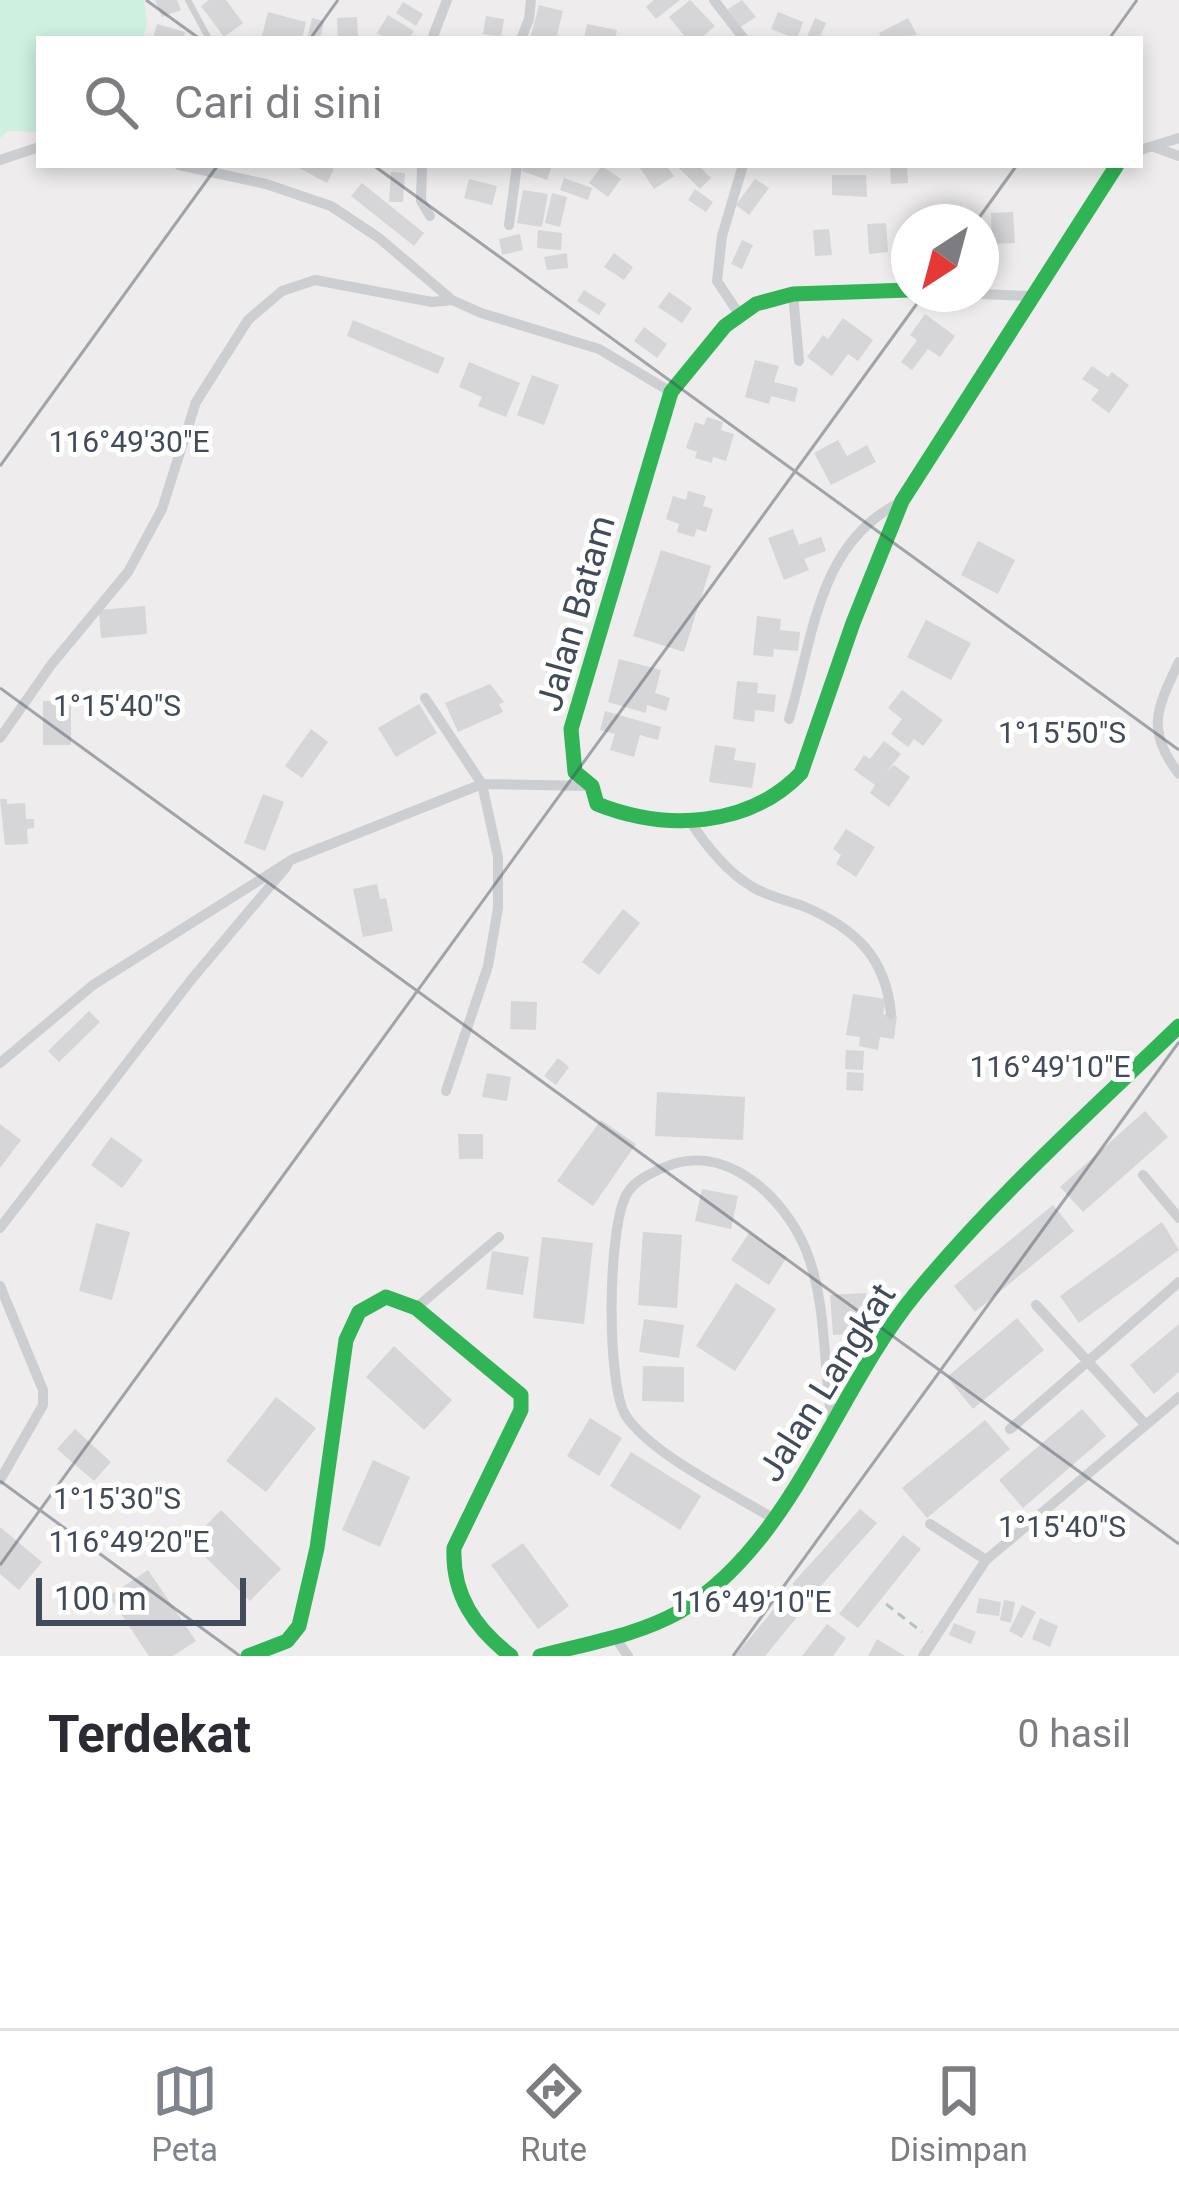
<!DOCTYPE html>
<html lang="id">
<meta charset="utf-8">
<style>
:root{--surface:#fff;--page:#f2f2f3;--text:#2b2b33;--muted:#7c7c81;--line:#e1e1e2;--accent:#7e838e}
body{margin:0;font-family:Roboto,sans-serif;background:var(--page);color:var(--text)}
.compass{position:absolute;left:891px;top:204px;width:108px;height:108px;border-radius:50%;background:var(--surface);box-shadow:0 6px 18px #0003;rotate:216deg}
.scale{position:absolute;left:36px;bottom:30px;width:210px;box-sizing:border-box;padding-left:12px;border:6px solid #424b5b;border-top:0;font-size:33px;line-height:42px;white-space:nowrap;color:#424b5b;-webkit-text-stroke:9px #fff;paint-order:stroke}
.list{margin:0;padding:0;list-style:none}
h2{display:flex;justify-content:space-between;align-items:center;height:156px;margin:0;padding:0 48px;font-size:51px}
h2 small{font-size:39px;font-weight:400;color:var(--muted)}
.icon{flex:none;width:66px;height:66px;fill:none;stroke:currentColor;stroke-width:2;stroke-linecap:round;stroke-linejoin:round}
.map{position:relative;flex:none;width:1179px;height:1656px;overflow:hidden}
.search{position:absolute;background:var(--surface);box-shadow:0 6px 18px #0003;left:36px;right:36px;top:36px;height:132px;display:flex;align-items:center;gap:30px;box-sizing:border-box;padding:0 42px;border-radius:0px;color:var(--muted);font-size:45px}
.sheet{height:372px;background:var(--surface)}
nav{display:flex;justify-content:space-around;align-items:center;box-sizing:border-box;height:168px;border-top:3px solid var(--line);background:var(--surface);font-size:33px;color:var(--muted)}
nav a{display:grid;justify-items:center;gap:6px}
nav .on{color:var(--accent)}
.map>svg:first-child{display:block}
.green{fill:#cdf0df}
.building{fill:#d6d5d8}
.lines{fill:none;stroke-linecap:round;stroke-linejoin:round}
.path{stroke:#b5c4c2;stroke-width:3;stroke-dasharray:9 6;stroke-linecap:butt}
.lane{stroke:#ccced2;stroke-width:6}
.street{stroke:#ccced2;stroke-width:10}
.fast{stroke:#30b455;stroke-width:15}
.ticks{fill:none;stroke:#424b5b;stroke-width:3;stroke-opacity:0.45}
.labels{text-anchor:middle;stroke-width:10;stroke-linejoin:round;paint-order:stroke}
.street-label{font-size:36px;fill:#424b5b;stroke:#fff}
.ticks-label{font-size:30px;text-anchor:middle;fill:#424b5b;stroke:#fff;stroke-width:10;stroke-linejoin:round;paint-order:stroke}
</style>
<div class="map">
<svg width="1179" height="1656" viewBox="0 0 1179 1656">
<rect width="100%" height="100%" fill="#eeecec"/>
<path class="green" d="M0 0H144L147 24 143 39H39V132L8 131 0 138Z"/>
<path class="building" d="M155 0H177L181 10 162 17Z
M209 0H226L243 23 224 37 201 6Z
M654 0H680L656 19 646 7Z
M690 0 715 26 700 39H687L669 17Z
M742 0 756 17 740 27 728 9Z
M403 2 423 14 416 26 396 13Z
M539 5 563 11 556 39H530Z
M268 12 306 22 302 39 262 36Z
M778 12 803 22 797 39 771 29Z
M388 15 414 31 409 39H387L377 33Z
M486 16 504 19 501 37 483 34Z
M357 17 358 39H338L337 18Z
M312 18 324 21 320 39H307Z
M815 18 826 23 819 39H806Z
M908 18 917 35 882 39 879 33Z
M157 24 185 32 183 39H153Z
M587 24 617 30 615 39H584Z
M301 165H326L334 169 327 183 299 168Z
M524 165H552L547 180 522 171Z
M638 165H666L674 176 654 189Z
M682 165H698L711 178 700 189 679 168Z
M890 165H907L908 183 891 184Z
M602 166 621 179 608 197 589 183Z
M391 172 405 173 403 202H389Z
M832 175H866L867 197 832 195Z
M564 178 592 188 588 200 560 190Z
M469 179 497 186 492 205 464 198Z
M755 179 769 188 749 215 736 205Z
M362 183 424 233 414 246 351 196Z
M695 189 713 202 706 212 688 200Z
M523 190 548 194 542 227 517 223Z
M552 193 567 197 560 227 545 223Z
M1013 212 1015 243 992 244 991 213Z
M886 223 888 252 869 254 867 224Z
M829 229 832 255 815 256 813 230Z
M538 230 562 233 561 250 537 248Z
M520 234 523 250 502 255 499 239Z
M742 240 753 245 742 269 731 264Z
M567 253 568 268 547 270 544 257Z
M614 253 633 267 624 280 604 267Z
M584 290 606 304 599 315 577 301Z
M669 292 692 308 682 323 658 307Z
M925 314 955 336 940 357 928 349 912 370 901 362 917 340 910 335Z
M843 318 873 340 858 361 848 354 832 376 807 357 823 335 828 339Z
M353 320 445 358 438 374 347 336Z
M644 327 667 344 657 358 634 341Z
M755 360 779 366 774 382 798 388 795 402 771 396 769 404 745 397Z
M469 362 520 383 506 417 478 406 482 397 459 387Z
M1092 366 1108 377 1112 372 1129 385 1109 413 1091 400 1099 390 1082 379Z
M532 375 559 385 544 425 517 415Z
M707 417 723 422 721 430 734 434 726 461 713 457 712 463 695 458 697 452 686 448 695 422 704 425Z
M838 440 847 456 867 445 876 462 831 485 814 453Z
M688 491 706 496 703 506 713 509 706 532 697 529 694 537 677 532 679 524 666 519 673 496 686 500Z
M793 529 799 545 821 537 826 551 804 559 809 570 784 580 768 538Z
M978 541 1015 560 998 594 961 575Z
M661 550 711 566 684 652 633 636Z
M145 606 147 634 101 638 99 610Z
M757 616 781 619 780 630 800 632 798 651 774 649 773 657 753 655Z
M926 620 971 643 951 680 907 657Z
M619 659 661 670 655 693 670 698 666 711 647 705 646 713 608 702Z
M737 681 758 683 757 693 776 695 774 712 755 710 754 722 733 719Z
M490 684 504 702 499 704 503 712 458 732 445 703Z
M902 690 943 720 923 746 914 739 908 747 891 734 902 719 888 708Z
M43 701H71V745H43Z
M419 704 437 733 396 757 378 728Z
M605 711 661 727 658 740 640 735 634 757 610 750 615 734 600 730Z
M311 729 328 742 302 778 285 766Z
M884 741 901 754 887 771 894 765 910 777 889 807 870 793 875 785 854 770 864 755 870 759Z
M715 745 736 748 734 760 756 763 752 788 709 782Z
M263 794 284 802 265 851 244 843Z
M0 799H7V804L25 803 26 819H34V828L27 829 28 844 5 845Z
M846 829 875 847 856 877 836 864 841 855 833 849Z
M377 884 380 899 386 898 393 931 363 937 353 889Z
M623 909 640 923 599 975 582 962Z
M853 994 886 999 883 1014 897 1016 894 1039 880 1037 878 1050 859 1046 860 1037 846 1035Z
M511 1001 537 1002 536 1030 510 1029Z
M89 1011 100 1022 59 1062 48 1051Z
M846 1050 864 1051 863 1070 845 1069Z
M558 1058 569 1067 556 1085 544 1076Z
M847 1072 864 1073 863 1091 846 1090Z
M487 1073 511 1077 507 1101 482 1097Z
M657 1092 745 1097 743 1140 655 1136Z
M1145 1111 1168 1137 1083 1212 1060 1187Z
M601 1120 636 1144 593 1206 557 1181Z
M0 1124 21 1140 0 1168Z
M458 1134H483V1159H459Z
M111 1137 143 1160 122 1188 91 1165Z
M702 1189 738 1196 731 1229 695 1221Z
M1053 1205 1074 1231 975 1312 954 1286Z
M1162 1222 1179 1250 1079 1323 1060 1296Z
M96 1223 130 1232 112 1300 79 1291Z
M643 1232 682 1235 677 1308 638 1305Z
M749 1233 787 1257 769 1285 731 1260Z
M542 1237 593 1243 584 1324 533 1318Z
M492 1251 529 1257 523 1295 486 1289Z
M736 1283 776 1309 735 1371 696 1346Z
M866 1293 869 1333 833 1335 830 1295Z
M1017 1318 1044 1350 973 1409 947 1377Z
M644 1319 684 1325 679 1358 639 1352Z
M1179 1324V1372L1154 1394 1130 1365Z
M394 1346 452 1400 424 1430 366 1377Z
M643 1366 684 1367V1402L642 1401Z
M276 1397 316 1428 266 1492 226 1461Z
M1082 1409 1106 1436 1023 1508 999 1480Z
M590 1418 622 1438 599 1476 567 1456Z
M985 1420 1010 1449 927 1518 902 1488Z
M75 1429 111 1462 94 1481 57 1449Z
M631 1452 701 1496 680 1530 610 1486Z
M373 1460 410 1477 380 1547 342 1530Z
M860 1509 877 1523 809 1599 792 1584Z
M221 1510 281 1569 250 1601 190 1542Z
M0 1527 42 1562 19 1590 0 1574Z
M903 1535 921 1549 858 1628 839 1614Z
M523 1543 569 1606 538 1629 491 1565Z
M148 1570 196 1641 173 1656H149L109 1596Z
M784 1597 802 1611 765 1656H735Z
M979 1598 1001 1602 999 1616 976 1613Z
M1004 1600 1015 1602 1011 1623 1000 1620Z
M1022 1605 1036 1612 1022 1638 1009 1631Z
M1040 1618 1058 1626 1050 1647 1032 1639Z
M954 1623 976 1632 971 1644 949 1635Z
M827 1624 846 1638 833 1656H802Z
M877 1639 905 1656H868Z"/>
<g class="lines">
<path class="path" d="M886 1604 922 1632"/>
<path class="lane" d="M188 0 209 39"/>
<path class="street" d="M714 0 744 39
M432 39 447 0
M521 39 529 19 531 0
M1154 147 1179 156
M1140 150 1179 138
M0 160 39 147
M179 165 266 184 331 206 379 238 452 300 481 313 599 349 671 392
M422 165 421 201 430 216
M509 225 517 165
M793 294 799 361
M981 294 1030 296
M739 314 717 281 722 236 743 165
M1179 662C1157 708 1145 730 1179 774
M425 698 482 784 498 857V908L488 966 446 1091
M789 719C813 640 817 544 899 503
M0 738 51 665 128 572 162 509 196 402 248 320 282 291 315 280 432 302 452 300
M688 818C704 843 726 871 751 886 766 896 786 900 803 906 855 928 886 957 891 1014
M0 1063 93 985 293 859 482 784 589 786
M1143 1175 1179 1218
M0 1228 191 980 287 866
M0 1286 43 1390V1405L0 1480
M1036 1305 1145 1424
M416 1308 499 1237
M1010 1429 1179 1282
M774 1519C732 1493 652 1455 626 1416 606 1385 607 1223 628 1192 636 1180 651 1173 665 1167 726 1141 785 1198 806 1250 827 1302 823 1366 832 1421
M930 1524 986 1560
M617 1640 628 1656
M923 1656 986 1560 1179 1397"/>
<path class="fast" d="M909 290 793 294 756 304 725 326 671 392 571 729 575 772 592 786 597 804C665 831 748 828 801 773L853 623 902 501 1117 165
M248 1656 287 1641 299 1626 317 1548 346 1340 359 1312 386 1297 416 1308 521 1395V1410L454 1548C452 1595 475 1628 511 1656
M540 1656C587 1643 636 1636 679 1612 793 1544 833 1394 916 1293 996 1196 1089 1113 1179 1026"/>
</g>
<path class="ticks" d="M146 0 200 39M310 39 338 0M1109 39 1137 0M373 165 1179 750M976 222 1017 165M0 466 218 165M0 688 1179 1544M0 1481 240 1656M0 1565 924 294M733 1656 1179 1042"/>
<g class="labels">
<g class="street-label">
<text transform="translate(575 613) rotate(-74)" y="13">Jalan Batam</text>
<text transform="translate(826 1382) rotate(-58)" y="13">Jalan Langkat</text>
</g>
</g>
<g class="ticks-label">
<text x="129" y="452">116°49'30"E</text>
<text x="117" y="716">1°15'40"S</text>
<text x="1062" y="743">1°15'50"S</text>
<text x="1050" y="1077">116°49'10"E</text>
<text x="117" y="1509">1°15'30"S</text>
<text x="1062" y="1537">1°15'40"S</text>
<text x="129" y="1552">116°49'20"E</text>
<text x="751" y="1612">116°49'10"E</text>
</g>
</svg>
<svg class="compass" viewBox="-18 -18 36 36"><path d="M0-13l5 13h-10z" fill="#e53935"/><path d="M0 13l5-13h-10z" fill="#7c7c81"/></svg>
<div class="scale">100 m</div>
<div class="search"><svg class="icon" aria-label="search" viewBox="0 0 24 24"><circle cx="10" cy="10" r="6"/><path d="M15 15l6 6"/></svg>Cari di sini</div>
</div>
<section class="sheet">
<h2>Terdekat<small>0 hasil</small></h2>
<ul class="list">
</ul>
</section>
<nav>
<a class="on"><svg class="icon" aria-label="map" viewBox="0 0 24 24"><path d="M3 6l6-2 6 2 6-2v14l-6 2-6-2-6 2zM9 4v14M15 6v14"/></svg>Peta</a>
<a><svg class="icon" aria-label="directions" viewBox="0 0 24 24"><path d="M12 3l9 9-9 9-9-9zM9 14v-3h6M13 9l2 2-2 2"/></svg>Rute</a>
<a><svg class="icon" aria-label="saved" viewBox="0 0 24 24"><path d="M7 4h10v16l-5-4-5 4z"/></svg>Disimpan</a>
</nav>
